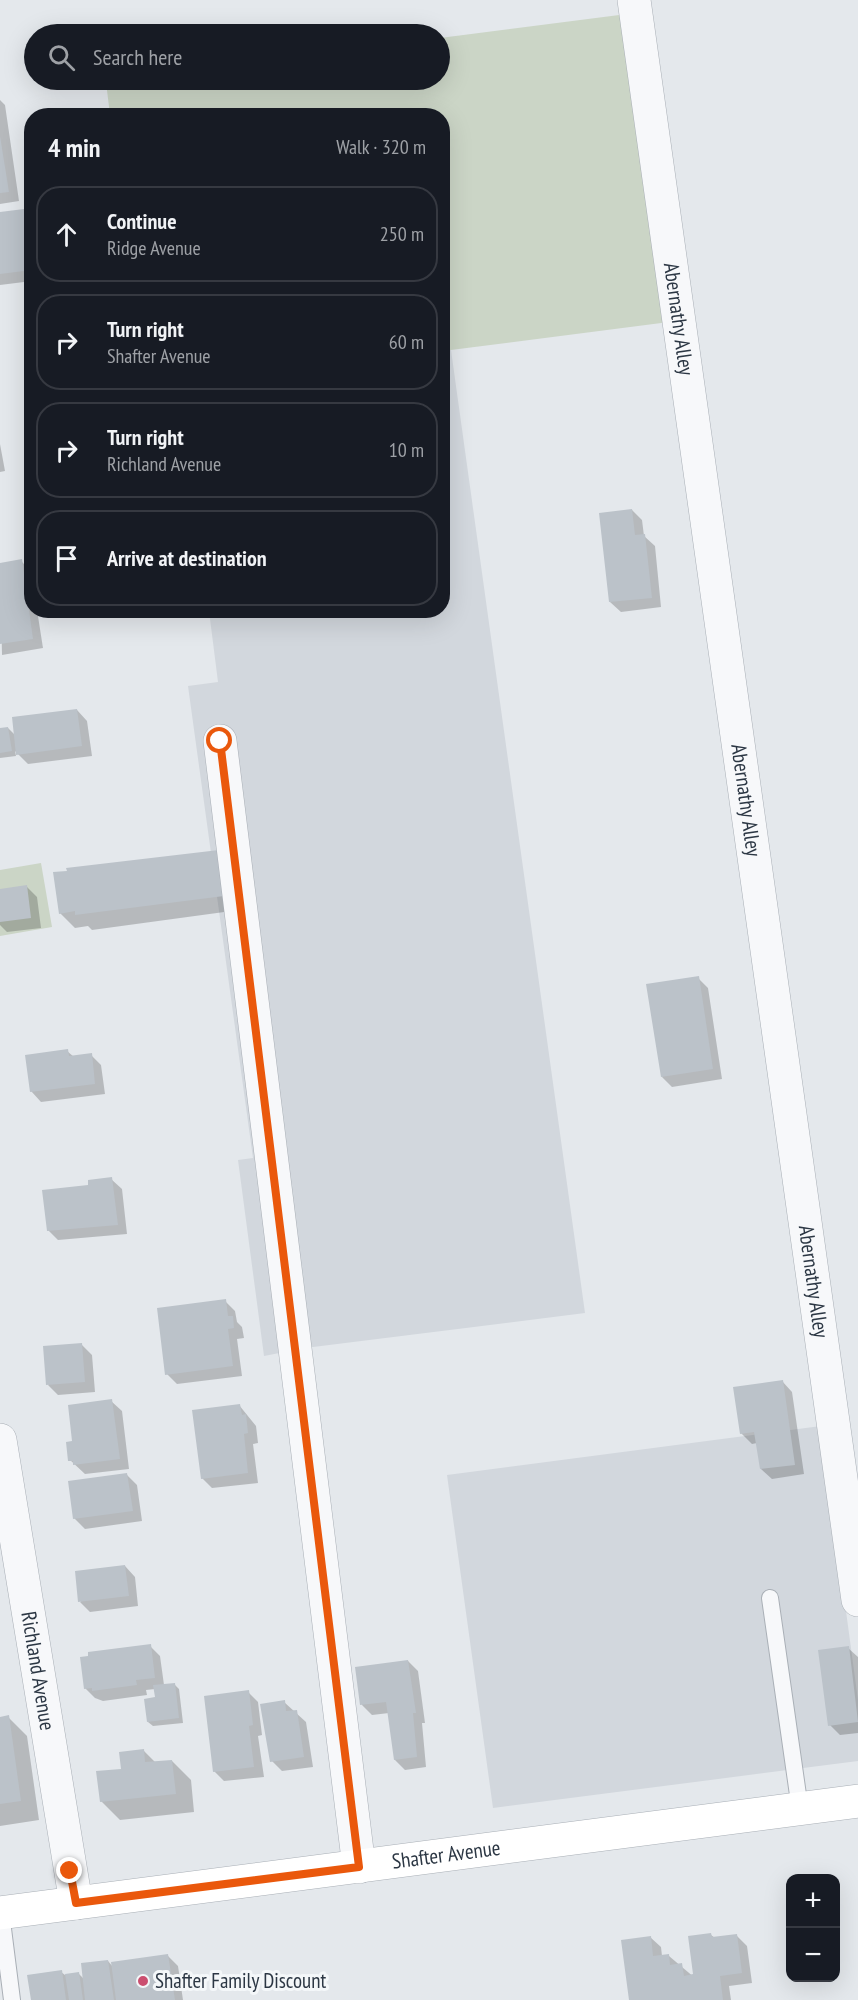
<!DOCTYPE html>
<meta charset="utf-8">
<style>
:root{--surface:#171b24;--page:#242831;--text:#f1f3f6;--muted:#9ea1a6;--line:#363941}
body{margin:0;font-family:"PT Sans Narrow",sans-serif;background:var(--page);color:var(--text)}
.controls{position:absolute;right:18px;bottom:18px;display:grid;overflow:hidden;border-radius:12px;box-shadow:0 6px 24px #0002}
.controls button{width:54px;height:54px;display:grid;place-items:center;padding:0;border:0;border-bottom:2px solid var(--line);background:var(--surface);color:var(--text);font:30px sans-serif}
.stop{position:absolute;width:18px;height:18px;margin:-14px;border:4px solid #ea580c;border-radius:50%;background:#fff}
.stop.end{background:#ea580c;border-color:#fff;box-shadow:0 2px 6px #0008}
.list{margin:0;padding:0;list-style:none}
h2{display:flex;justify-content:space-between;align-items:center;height:78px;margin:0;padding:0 24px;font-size:26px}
h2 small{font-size:20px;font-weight:400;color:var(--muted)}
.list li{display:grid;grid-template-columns:39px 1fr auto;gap:18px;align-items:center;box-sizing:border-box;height:96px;margin:0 12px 12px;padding:0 12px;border:2px solid var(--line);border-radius:24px}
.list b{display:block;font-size:22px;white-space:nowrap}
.list p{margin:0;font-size:20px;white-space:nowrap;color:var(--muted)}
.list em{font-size:20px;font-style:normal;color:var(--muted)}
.icon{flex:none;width:33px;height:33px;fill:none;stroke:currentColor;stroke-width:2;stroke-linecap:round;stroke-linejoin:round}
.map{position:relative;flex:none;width:858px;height:2000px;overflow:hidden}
.search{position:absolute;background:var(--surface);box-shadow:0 6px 24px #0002;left:24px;top:24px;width:426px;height:66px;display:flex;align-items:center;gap:15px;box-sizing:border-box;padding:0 21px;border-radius:33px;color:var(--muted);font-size:22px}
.panel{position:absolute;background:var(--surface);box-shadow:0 6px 24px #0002;left:24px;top:108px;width:426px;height:510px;border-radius:24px}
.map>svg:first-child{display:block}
.built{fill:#d2d7dd}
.green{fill:#cbd5c6}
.shadow{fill:#0003}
.building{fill:#bbc2c9}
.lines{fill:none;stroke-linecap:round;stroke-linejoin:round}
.lane-casing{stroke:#a9afb6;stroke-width:18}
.street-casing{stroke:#a9afb6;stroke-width:34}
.secondary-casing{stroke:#a9afb6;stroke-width:34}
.lane{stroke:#f7f8fa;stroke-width:16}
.street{stroke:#f7f8fa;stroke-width:33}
.secondary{stroke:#fff;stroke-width:33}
.route{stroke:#ea580c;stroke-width:8}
.poi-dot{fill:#cb4f70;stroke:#f4f7f9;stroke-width:2}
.labels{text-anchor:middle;stroke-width:6;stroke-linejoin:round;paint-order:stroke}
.street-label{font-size:21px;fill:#2c3744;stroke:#f4f7f9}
.poi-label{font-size:21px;fill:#2c3744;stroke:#f4f7f9;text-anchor:start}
</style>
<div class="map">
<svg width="858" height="2000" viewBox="0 0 858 2000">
<rect width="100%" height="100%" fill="#e4e8ec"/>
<path class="built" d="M451 350 585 1313 305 1348 264 1356 238 1160 253 1158 188 686 218 682 209 611 442 610V351Z
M821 1426 858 1700V1761L493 1808 447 1475Z"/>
<path class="green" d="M627 14 669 322 443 351 442 116 110 115 106 82 123 80H440V38Z
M41 863 52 927 0 936V870Z"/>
<path class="shadow" d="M0 100 5 105 19 201 0 204Z
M32 209V281L0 285V213Z
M0 444 5 471 0 472Z
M632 510 642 520 644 536 655 546 661 607 621 612 610 602Z
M21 561 31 571 32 610H37L43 648 2 655 0 564Z
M77 710 87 721 92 756 28 764 15 751 16 756 0 758V730L8 728 16 736Z
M218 851 239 910 92 930 88 926 75 928 60 913Z
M27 887 37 897 41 928 7 932 0 925V890Z
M698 978 708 988 722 1079 672 1087 662 1077Z
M67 1051 74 1057 91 1055 101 1065 105 1094 41 1102 31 1091Z
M111 1179 122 1189 127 1234 58 1240 48 1230 90 1186Z
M225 1301 235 1311 237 1322 242 1327 244 1338 237 1339 242 1376 177 1384 167 1374Z
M81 1344 92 1355 95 1392 58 1395 48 1385Z
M782 1381 792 1392 804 1474 772 1479 761 1469 757 1443 752 1444 741 1433Z
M111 1401 122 1411 129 1469 85 1474 70 1460 73 1442Z
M239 1405 256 1426 258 1443 253 1444 258 1483 212 1488 202 1478Z
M127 1475 137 1485 142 1521 85 1529 74 1518Z
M125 1566 135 1577 138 1606 90 1612 80 1602Z
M150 1646 160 1656 164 1685 174 1684 179 1689 183 1723 153 1726 148 1722 157 1699 155 1689 146 1690 147 1695 103 1701 95 1698 85 1688Z
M848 1648 858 1657V1733L840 1735 830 1725Z
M408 1661 418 1671 425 1723H422L426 1767 405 1770 395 1760 389 1713 372 1715 362 1705 357 1668Z
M248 1692 258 1702 262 1735 258 1736 264 1777 224 1781 214 1771Z
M284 1702 306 1722 313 1767 282 1771 272 1761Z
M8 1717 27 1736 39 1820 0 1826V1718Z
M144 1751 156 1763 172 1761 191 1780 194 1812 120 1820 101 1801Z
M711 1935 715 1938 737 1936 747 1946 752 1983 729 1986 731 2000H631L650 1937 661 1947 662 1956H669L695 1978Z
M168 1956 178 1966 183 2000H32L61 1972 65 1975 78 1973 84 1979 108 1961 113 1967Z"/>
<path class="building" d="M0 136 9 192 0 193Z
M32 208V270L0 274V212Z
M632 509 635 535 645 534 652 598 609 602 599 513Z
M22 559 33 639 0 644V563Z
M77 709 82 746 16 755 12 717Z
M8 727 12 751 0 753V728Z
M219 850 224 896 75 915V911L59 914 53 872 67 871 66 868Z
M27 885 31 918 0 922V889Z
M699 976 713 1069 661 1077 646 984Z
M68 1049 69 1056 92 1053 95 1084 30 1092 25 1055Z
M112 1177 118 1225 47 1231 42 1190 88 1185V1180Z
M226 1299 228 1316H233L234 1328 228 1329 233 1366 165 1375 157 1308Z
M82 1343 85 1382 46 1385 43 1346Z
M783 1380 795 1465 760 1469 754 1432 740 1434 733 1387Z
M112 1399 120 1459 73 1465V1461H68L66 1442 72 1441 68 1405Z
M240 1404 242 1415 246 1414 248 1433 244 1434 248 1473 201 1479 192 1410Z
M127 1473 133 1511 73 1519 68 1481Z
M125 1565 129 1596 78 1602 75 1571Z
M151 1644 155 1678 136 1680 137 1685 92 1691V1688L84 1689 80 1657 88 1656V1652Z
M849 1646 858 1722 828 1726 818 1650Z
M408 1660 416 1713H413L417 1757 394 1760 386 1702 360 1705 355 1667Z
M175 1683 179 1718 147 1722 144 1699 155 1697 153 1685Z
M249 1690 253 1725 249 1726 254 1767 213 1772 204 1696Z
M285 1700 286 1711 297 1710 304 1757 270 1762 260 1704Z
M9 1715 21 1801 0 1804V1717Z
M144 1749 145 1762 172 1760 176 1794 100 1802 96 1771 121 1769 119 1752Z
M711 1933 712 1937 737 1934 742 1973 720 1976 723 2000H629L621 1940 651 1936 653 1956 669 1954 670 1965 682 1963 684 1976 693 1974 688 1936Z
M168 1954 175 2000H116L111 1962Z
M108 1960 114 2000H85L81 1963Z
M62 1970 66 2000H31L27 1975Z
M79 1972 83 2000H69L65 1974Z"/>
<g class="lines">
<defs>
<path id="lane" d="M770 1598 800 1809
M1 1913 12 2000"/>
<g id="street">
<path id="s1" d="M634 0 858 1600"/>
<path d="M220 741 359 1867"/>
<path id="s2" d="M0 1440 76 1903"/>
</g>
<g id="secondary">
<path id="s3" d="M0 1913 858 1801"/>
</g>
</defs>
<use href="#lane" class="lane-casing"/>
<use href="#street" class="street-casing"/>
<use href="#secondary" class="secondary-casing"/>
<use href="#lane" class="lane"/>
<use href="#street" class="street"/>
<use href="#secondary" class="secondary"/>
</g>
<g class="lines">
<path class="route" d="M70 1871 76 1903 359 1867 220 741"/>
</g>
<circle class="poi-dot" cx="143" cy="1981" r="6"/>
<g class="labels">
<g class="street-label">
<text dy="7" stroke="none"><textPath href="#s1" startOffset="322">Abernathy Alley</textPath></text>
<text dy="7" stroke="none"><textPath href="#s1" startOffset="808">Abernathy Alley</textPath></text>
<text dy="7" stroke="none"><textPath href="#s1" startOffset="1294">Abernathy Alley</textPath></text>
<text dy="7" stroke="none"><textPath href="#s2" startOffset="234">Richland Avenue</textPath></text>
<text dy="7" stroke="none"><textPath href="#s3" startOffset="450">Shafter Avenue</textPath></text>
</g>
<g class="poi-label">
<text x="155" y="1988">Shafter Family Discount</text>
</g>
</g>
</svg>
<div class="controls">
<button>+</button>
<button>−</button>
</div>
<div class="stop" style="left:220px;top:741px"></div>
<div class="stop end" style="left:70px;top:1871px"></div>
<div class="search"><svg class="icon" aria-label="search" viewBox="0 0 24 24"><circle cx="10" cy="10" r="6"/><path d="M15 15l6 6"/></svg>Search here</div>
<section class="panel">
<h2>4 min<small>Walk · 320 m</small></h2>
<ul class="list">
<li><svg class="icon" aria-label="ahead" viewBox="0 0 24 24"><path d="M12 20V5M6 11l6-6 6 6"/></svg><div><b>Continue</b><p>Ridge Avenue</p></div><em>250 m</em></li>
<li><svg class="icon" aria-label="right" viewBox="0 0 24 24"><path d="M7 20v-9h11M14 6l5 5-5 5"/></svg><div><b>Turn right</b><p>Shafter Avenue</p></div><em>60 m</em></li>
<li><svg class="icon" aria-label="right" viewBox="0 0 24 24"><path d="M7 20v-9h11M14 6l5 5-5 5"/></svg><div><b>Turn right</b><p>Richland Avenue</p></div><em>10 m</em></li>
<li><svg class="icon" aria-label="arrive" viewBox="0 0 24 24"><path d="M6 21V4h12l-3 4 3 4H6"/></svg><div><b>Arrive at destination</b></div></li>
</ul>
</section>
</div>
